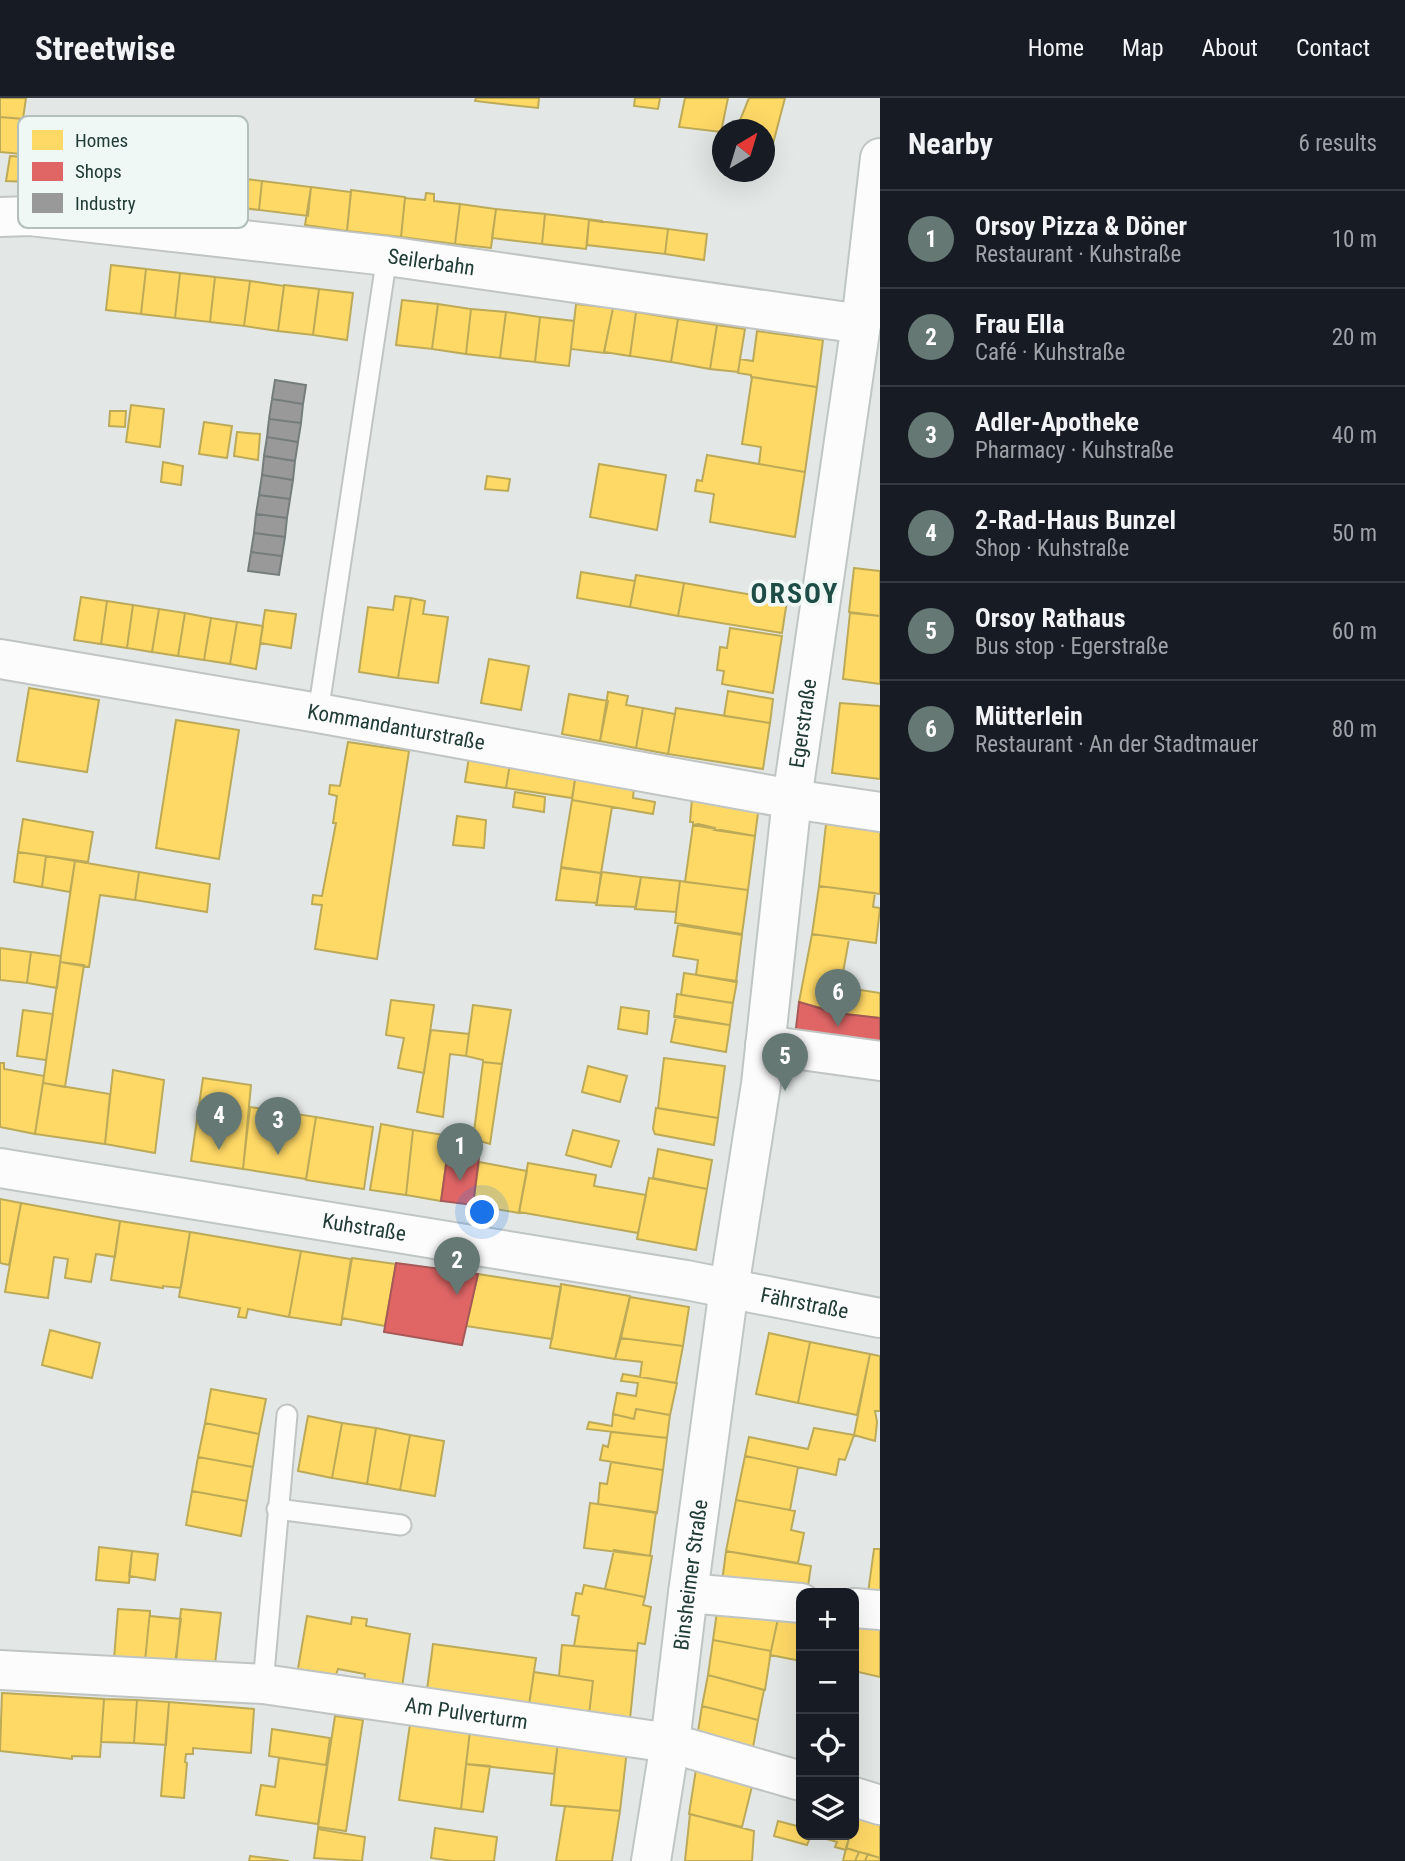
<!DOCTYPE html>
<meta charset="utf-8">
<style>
:root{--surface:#171b24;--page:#242831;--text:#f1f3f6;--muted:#9ea1a6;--line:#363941;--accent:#657874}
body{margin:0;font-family:"Roboto Condensed",sans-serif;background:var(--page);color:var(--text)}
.controls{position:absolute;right:21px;bottom:21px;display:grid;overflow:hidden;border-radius:14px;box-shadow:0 7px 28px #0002}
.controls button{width:63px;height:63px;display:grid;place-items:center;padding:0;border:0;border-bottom:2px solid var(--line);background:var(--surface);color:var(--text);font:35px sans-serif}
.compass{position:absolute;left:712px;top:21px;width:63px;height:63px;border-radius:50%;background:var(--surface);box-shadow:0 7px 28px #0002;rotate:38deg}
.you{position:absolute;left:483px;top:1115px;width:24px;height:24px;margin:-18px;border:5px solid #fff;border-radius:50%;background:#1a73e8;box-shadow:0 0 0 10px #1a73e833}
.badge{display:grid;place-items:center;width:46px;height:46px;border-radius:50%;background:var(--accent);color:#fff;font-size:23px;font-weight:700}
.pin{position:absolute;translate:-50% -58px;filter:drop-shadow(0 2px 4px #0008)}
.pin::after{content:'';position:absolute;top:37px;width:24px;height:21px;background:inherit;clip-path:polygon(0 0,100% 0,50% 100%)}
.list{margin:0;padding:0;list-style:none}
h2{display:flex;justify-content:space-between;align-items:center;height:91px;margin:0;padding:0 28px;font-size:30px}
h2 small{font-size:23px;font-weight:400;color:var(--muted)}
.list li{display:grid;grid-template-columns:46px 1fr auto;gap:21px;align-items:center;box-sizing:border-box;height:98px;padding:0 28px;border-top:2px solid var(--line)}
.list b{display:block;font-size:26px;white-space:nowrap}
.list p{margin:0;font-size:23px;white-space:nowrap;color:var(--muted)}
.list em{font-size:23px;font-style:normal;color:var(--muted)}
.icon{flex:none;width:38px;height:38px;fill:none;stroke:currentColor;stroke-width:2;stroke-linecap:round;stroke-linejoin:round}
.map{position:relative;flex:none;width:880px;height:1763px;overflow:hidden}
header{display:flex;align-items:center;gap:42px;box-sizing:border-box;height:98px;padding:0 35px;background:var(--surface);border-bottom:2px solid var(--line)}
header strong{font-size:33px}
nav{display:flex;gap:38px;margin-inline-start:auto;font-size:24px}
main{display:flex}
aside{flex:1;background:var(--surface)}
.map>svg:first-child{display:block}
.homes{fill:#ffd966;stroke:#bcaa58;stroke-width:2}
.shops{fill:#e06666;stroke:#a75958;stroke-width:2}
.industry{fill:#999;stroke:#757d7c;stroke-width:2}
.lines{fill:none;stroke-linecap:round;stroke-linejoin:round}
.lane-casing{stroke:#c0c5c3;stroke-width:23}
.street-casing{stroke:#c0c5c3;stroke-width:42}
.secondary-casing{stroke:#bfc6c4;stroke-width:42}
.lane{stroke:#fbfcfb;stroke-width:19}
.street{stroke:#fbfcfb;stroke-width:38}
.secondary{stroke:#fbfcfb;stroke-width:38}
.labels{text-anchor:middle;stroke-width:7;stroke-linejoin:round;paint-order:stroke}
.street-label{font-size:21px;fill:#213b37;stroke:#f0f8f5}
.district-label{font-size:28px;font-weight:bold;letter-spacing:2px;fill:#1d4d46;stroke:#f0f8f5}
.key{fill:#f0f8f5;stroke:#b2bfbc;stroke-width:2}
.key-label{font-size:19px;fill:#213b37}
</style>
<header>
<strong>Streetwise</strong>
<nav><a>Home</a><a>Map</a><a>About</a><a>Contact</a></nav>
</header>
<main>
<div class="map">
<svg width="880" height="1763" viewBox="0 0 880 1763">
<rect width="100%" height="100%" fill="#e3e8e6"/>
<path class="homes" d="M0 0H26L23 21 0 19Z
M476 0H539L538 10 475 3Z
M635 0H660L658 11 634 8Z
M685 0H728L721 34 679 29Z
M749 0H785L770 57 764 56V32H736Z
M0 19 24 21 21 56 0 54Z
M10 58 55 61 53 85 6 83Z
M207 76 262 83 259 112 203 105Z
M262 83 311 89 308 118 259 112Z
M311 89 351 94 347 133 305 127Z
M351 92 405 99 401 139 347 133Z
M426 95 434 96V103L460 106 455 146 401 139 405 100 425 102Z
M460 106 496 111 491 150 455 146Z
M496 111 545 116 542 146 492 140Z
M545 116 602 123V124L589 122 586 151 542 146Z
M589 122 668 131 665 156 587 147Z
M668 131 707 136 704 162 665 156Z
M111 167 146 171 141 216 106 212Z
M146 171 180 175 175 220 141 216Z
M180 175 215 179 210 224 175 220Z
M215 179 250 183 244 228 210 224Z
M250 183 284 188 278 233 244 228Z
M284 187 319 191 313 237 278 233Z
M319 191 353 195 347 242 313 237Z
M402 202 438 206 432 251 396 247Z
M438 206 471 211 466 256 432 251Z
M576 206 613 210 604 255 571 251Z
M613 210 636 214 630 258 604 254Z
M471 211 506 214 500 260 466 256Z
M506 214 540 219 535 264 500 260Z
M636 214 678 221 671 264 630 258Z
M540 219 574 223 569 268 535 264Z
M678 221 717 227 710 271 671 264Z
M717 227 745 231 738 274 710 271Z
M757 233 823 242 817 289 751 279V277L738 275 740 261 753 263Z
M752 279 817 289 805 374 759 366 761 349 742 346Z
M131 307 164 311 160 349 126 344Z
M110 313H126L125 329 109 328Z
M204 324 232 328 227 360 199 356Z
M237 334 260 336 258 362 234 358Z
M707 357 805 374 795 439 710 424 714 396 695 393 697 382 702 383Z
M163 364 183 368 181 387 161 384Z
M599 366 666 377 657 432 590 419Z
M487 378 510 381 508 393 485 391Z
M854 470 880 473V518L849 514Z
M581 474 635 483 630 509 577 500Z
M636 477 684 485 678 518 630 509Z
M684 485 787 503 782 535 678 518Z
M395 498 411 500 398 580 359 574 368 509 393 512Z
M81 499 107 503 101 546 74 542Z
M411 500 425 503 423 516 448 519 438 585 398 580Z
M107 503 133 507 127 550 101 546Z
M133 507 159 511 152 554 127 550Z
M159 511 185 515 178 558 152 554Z
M265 512 296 516 291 550 260 545Z
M185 515 211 520 204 562 178 558Z
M850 515 880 518V586L843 581Z
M211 520 237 524 230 566 204 562Z
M237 524 263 528 256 571 230 566Z
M730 530 782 538 773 595 722 586 724 573 717 572 720 549 727 550Z
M489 561 529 568 521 612 481 605Z
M29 590 99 602 87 674 17 663Z
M728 593 773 601 770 625 724 618Z
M608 594 628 598 626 607 643 610 636 650 600 643Z
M569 596 608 603 600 643 562 636Z
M840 605 880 608V681L832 675Z
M643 610 675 616 668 656 636 650Z
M676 610 770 625 763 671 668 656Z
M176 622 239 632 219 761 156 750Z
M348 644 409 653 377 861 315 851 322 807 312 806 313 797 322 798 336 725H333L337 698 329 696 330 687 340 688Z
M470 653 511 659 506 690 465 684Z
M511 659 577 669 572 700 506 690Z
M577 669 635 679 633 700 655 704 653 716 572 702Z
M693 689 760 700 755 738 693 727V724H690Z
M515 694 545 699 544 714 513 709Z
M572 702 612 709 601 775 561 769Z
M457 718 486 722 484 750 453 747Z
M23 721 93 734 88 764 18 754Z
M698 726 715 730 714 732 755 738 748 792 685 784 693 727Z
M826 726 880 733V796L819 788Z
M18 754 46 758 42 789 14 784Z
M46 758 75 763 70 794 42 789Z
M75 763 139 774 135 802 100 797 89 869 60 864Z
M561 770 601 775 597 805 556 802Z
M139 774 210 786 207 814 135 802Z
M602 774 641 779 636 809 596 807Z
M641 779 680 783 676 814 635 811Z
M680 783 748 792 742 836 675 825Z
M819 788 875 795 873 809 880 810 876 845 812 836Z
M678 827 742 837 736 884 696 877 698 862 673 858Z
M812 836 849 841 836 914 799 904Z
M0 850 31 854 27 885 0 882Z
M31 854 61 858 57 890 27 885Z
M60 864 84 867 65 989 43 985Z
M684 875 737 883 733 905 681 897Z
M841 889 880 895V920L836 915Z
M677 896 733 905 730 927 674 919Z
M391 902 434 907 424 975 398 970 404 940 386 937Z
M473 907 511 912 502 966 483 964V962L466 958Z
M621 909 649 913 647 936 618 931Z
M23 912 53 916 46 962 17 958Z
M676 918 730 927 726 954 671 944Z
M431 932 469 936 466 958 450 956 443 1019 417 1014Z
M664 960 725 968 718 1020 658 1010Z
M483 964 502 966 490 1046 473 1041Z
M0 965H4V971L44 978 35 1036 0 1029Z
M588 968 627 978 620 1004 582 994Z
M113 972 164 982 155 1055 105 1046Z
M203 980 251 987 243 1071 191 1063Z
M43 985 110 996 105 1046 35 1036Z
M250 1009 316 1019 306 1081 243 1071Z
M656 1010 718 1020 714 1047 655 1036 653 1031Z
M316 1019 373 1029 364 1091 306 1082Z
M381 1026 413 1032 406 1097 370 1092Z
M413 1032 450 1038 441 1103 406 1097Z
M573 1032 619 1043 611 1069 566 1057Z
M658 1051 712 1062 707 1091 653 1080Z
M479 1064 527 1073 519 1115 473 1107Z
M528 1065 596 1077 594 1088 646 1097 638 1135 519 1114Z
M649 1080 707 1091 696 1152 637 1141Z
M0 1101 21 1105 9 1167 0 1165Z
M21 1105 120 1123 115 1159 96 1156 91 1184 65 1180 68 1161 54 1159 48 1200 5 1194Z
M120 1123 190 1134 181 1190 163 1188V1190L111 1182Z
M190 1134 301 1153 289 1219 248 1211 246 1220 238 1219 240 1210 179 1199Z
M301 1153 351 1161 341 1227 289 1219Z
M352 1160 396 1166 385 1228 342 1220Z
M478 1176 561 1189 552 1241 466 1228Z
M561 1186 630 1198 615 1261 550 1250Z
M630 1199 689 1209 683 1248 621 1240Z
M50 1232 100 1245 92 1280 42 1267Z
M769 1235 810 1244 798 1305 756 1296Z
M621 1240 683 1248 676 1285 640 1279 642 1264 615 1261Z
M810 1244 870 1256 857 1317 798 1305Z
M870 1256 880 1258V1313H875L877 1324 875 1343 854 1337Z
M623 1276 677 1285 670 1317 636 1311 634 1321 613 1316 617 1295 636 1298 638 1285 621 1283Z
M211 1291 266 1301 259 1336 205 1325Z
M636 1311 670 1317 667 1340 587 1331 589 1324 612 1328 613 1316 634 1321Z
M308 1318 342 1325 332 1380 298 1373Z
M205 1325 259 1336 253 1369 198 1359Z
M342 1325 376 1330 367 1386 332 1380Z
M376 1330 410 1337 400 1392 367 1386Z
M814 1330 854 1337 845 1362 839 1361 836 1377 745 1358 749 1339 808 1351Z
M611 1334 667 1340 663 1372 600 1362 603 1347 608 1349Z
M410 1337 444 1343 435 1398 400 1392Z
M745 1358 798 1369 790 1412 736 1402Z
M198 1359 253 1369 247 1403 192 1393Z
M611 1364 663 1372 657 1415 598 1406 600 1385 607 1386Z
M192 1393 247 1403 241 1438 186 1427Z
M736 1402 795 1413 791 1432 804 1435 798 1465 726 1453Z
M590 1405 656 1414 650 1458 584 1450Z
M99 1449 132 1453 129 1485 96 1482Z
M874 1451H880V1496L868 1495Z
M614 1452 652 1458 645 1499 605 1491Z
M132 1453 158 1456 155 1482 129 1478Z
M726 1453 811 1468 807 1495 722 1484Z
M584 1487 645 1499 643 1507 651 1509 645 1546 638 1545 637 1553 574 1548 579 1518 572 1517 576 1495 582 1496Z
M718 1507 779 1516 771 1553 713 1542Z
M118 1511 150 1513 145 1563 114 1561Z
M181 1511 221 1515 215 1566 176 1565Z
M150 1513V1518L181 1521 175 1565 145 1563Z
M779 1516 801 1519V1563L770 1557Z
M307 1518 351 1526 352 1519 367 1521 366 1528 410 1536 402 1589 364 1583 365 1576 338 1571 336 1577 298 1571Z
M854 1528 880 1531V1579L854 1573Z
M713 1542 771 1553 765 1592 708 1577Z
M433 1546 536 1560 529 1607 427 1592Z
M562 1547 637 1553 630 1621 589 1616 593 1583 559 1578Z
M534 1574 593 1583 589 1616 529 1607Z
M708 1577 764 1592 758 1622 702 1608Z
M2 1595 104 1601 100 1659 72 1658V1661L0 1653Z
M104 1601 137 1602 134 1645 101 1644Z
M137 1602 169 1604 166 1647 134 1645Z
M169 1604 254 1611 251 1655 193 1650V1656H186L185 1664 187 1665 184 1700 161 1698Z
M702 1608 758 1622 752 1655 697 1640Z
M335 1618 363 1622 346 1733 318 1729Z
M410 1626 470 1633 461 1711 399 1702Z
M272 1631 330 1640 326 1667 269 1658Z
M470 1633 558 1644 554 1676 466 1666Z
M558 1644 627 1652 620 1713 551 1707Z
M279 1660 327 1667 318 1726 256 1717 261 1687 275 1689Z
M697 1665 754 1680 742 1729 689 1716Z
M466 1666 490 1668 483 1714 461 1711Z
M565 1708 620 1713 612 1763H556Z
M690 1716 754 1733 752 1763H685Z
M856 1717 880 1724V1760L846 1750 850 1737H854Z
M778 1723 801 1729V1737H811L807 1747 774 1738Z
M435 1730 497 1739 494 1763H452L431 1760Z
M318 1731 365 1739 362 1763 314 1760Z
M817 1737H850L846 1752 835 1749 837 1744 816 1738Z
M846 1750 859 1754 855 1763H843Z
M859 1754 868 1756 865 1763H855Z
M868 1756 880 1760 879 1763H865Z
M250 1758 289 1763H249Z"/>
<path class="shops" d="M799 904 836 915 880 920V953L795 939Z
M450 1038 481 1043 473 1107 441 1103Z
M396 1165 478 1176 462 1247 384 1234Z"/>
<path class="industry" d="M275 282 306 287 303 306 272 301Z
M272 301 303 306 301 325 269 321Z
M269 321 301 325 298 344 267 339Z
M267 339 298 344 295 363 264 358Z
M264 358 295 363 293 382 262 377Z
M262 377 293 382 290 401 259 397Z
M259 397 290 401 287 420 256 416Z
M256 416 287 420 285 439 254 435Z
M254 435 285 439 282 458 251 454Z
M251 454 282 458 279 477 248 473Z"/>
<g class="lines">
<defs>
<path id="lane" d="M318 615 387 158
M277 1411 401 1427
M263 1586 287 1317"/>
<g id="street">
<path id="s1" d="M0 119 30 118 387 158 861 226"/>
<path id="s2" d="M0 561 318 615 792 701 880 714"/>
<path d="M765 947 880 963"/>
<path d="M688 1495 801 1505"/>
<path d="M854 1510 880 1512"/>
<path id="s3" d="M0 1572 263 1586 670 1645 801 1683"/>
<path d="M854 1699 880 1707"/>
</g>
<g id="secondary">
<path id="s4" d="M0 1070 686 1182 880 1220"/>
<path id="s5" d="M651 1763 670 1645 688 1495 729 1190 761 986 792 701 861 226 880 60"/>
</g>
</defs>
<use href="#lane" class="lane-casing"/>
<use href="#street" class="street-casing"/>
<use href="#secondary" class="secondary-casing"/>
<use href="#lane" class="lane"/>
<use href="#street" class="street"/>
<use href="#secondary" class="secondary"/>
</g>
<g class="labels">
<g class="street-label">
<text dy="7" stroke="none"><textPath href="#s1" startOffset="434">Seilerbahn</textPath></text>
<text dy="7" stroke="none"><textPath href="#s5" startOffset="1148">Egerstraße</textPath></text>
<text dy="7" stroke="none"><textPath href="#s2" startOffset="402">Kommandanturstraße</textPath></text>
<text dy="7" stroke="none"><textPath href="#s4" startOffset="369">Kuhstraße</textPath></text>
<text dy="7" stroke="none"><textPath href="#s4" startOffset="816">Fährstraße</textPath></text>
<text dy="7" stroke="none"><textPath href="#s5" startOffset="289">Binsheimer Straße</textPath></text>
<text dy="7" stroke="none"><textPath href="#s3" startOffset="469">Am Pulverturm</textPath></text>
</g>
<g class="district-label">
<text x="795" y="505">ORSOY</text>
</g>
</g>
<rect x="18" y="18" width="230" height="112" rx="10" class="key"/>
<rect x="32" y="32" width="31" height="20" fill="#ffd966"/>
<rect x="32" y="64" width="31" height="19" fill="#e06666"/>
<rect x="32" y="95" width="31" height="20" fill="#999"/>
<g class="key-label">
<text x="75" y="49">Homes</text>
<text x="75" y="80">Shops</text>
<text x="75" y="112">Industry</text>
</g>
</svg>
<div class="controls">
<button>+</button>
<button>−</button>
<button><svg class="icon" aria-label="locate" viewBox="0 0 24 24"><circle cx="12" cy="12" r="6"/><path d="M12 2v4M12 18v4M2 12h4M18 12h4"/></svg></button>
<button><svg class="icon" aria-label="layers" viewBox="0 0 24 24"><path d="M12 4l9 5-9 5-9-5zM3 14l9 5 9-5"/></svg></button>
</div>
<svg class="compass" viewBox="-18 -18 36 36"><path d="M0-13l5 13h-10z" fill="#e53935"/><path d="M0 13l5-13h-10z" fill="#9ea1a6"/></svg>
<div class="you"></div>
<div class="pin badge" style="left:460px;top:1083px">1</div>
<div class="pin badge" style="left:457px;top:1197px">2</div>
<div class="pin badge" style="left:278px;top:1057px">3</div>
<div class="pin badge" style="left:219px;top:1052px">4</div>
<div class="pin badge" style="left:785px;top:993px">5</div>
<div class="pin badge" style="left:838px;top:929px">6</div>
</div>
<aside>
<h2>Nearby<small>6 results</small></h2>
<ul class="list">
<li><span class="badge">1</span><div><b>Orsoy Pizza &amp; Döner</b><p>Restaurant · Kuhstraße</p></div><em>10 m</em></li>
<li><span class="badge">2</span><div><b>Frau Ella</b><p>Café · Kuhstraße</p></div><em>20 m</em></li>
<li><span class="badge">3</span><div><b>Adler-Apotheke</b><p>Pharmacy · Kuhstraße</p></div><em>40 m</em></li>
<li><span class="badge">4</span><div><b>2-Rad-Haus Bunzel</b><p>Shop · Kuhstraße</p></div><em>50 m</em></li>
<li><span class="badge">5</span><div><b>Orsoy Rathaus</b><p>Bus stop · Egerstraße</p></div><em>60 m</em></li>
<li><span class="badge">6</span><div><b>Mütterlein</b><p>Restaurant · An der Stadtmauer</p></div><em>80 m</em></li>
</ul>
</aside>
</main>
